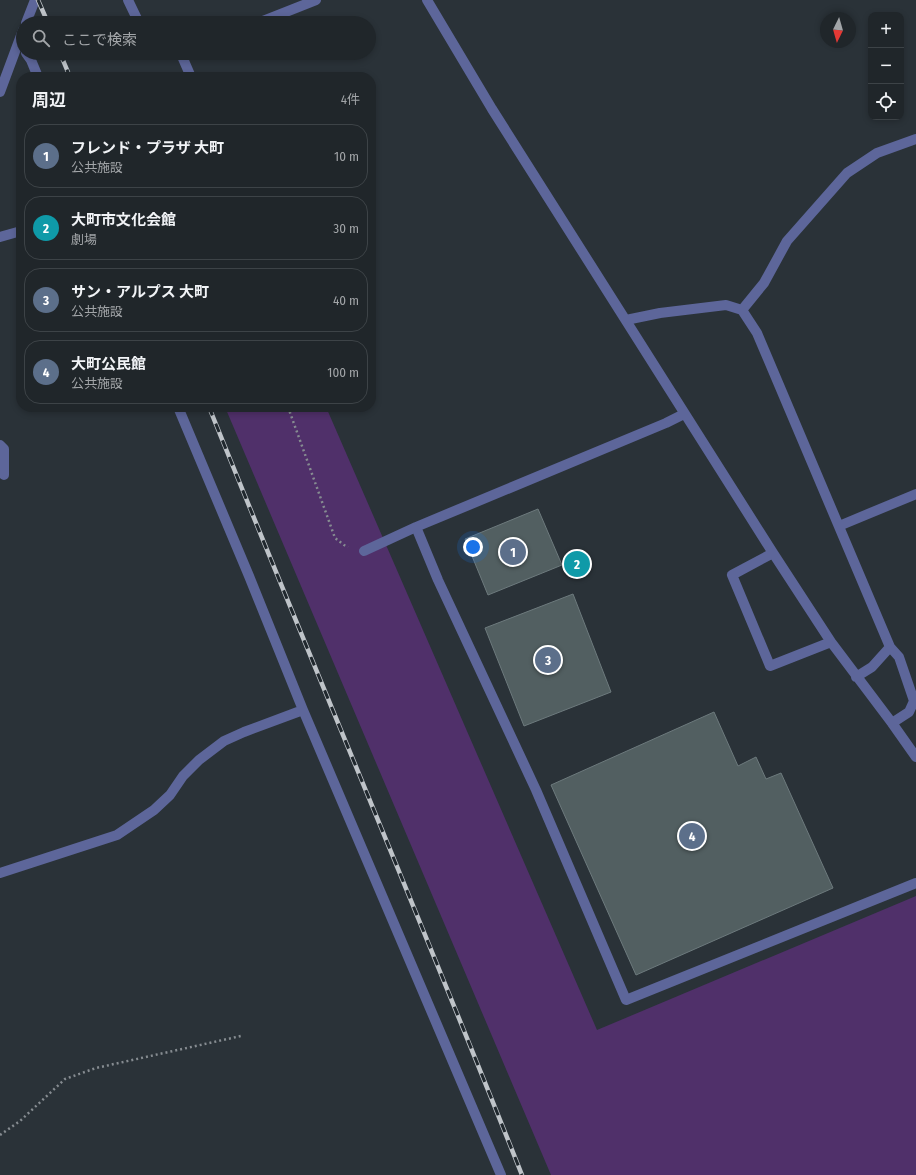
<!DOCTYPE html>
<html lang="ja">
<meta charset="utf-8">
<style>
:root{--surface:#20262a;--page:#282e32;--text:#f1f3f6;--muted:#a2a5a8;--line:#3d4347;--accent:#e5ad35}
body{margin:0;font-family:"Fira Sans Condensed","Noto Sans JP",sans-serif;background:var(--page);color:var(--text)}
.controls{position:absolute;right:12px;top:12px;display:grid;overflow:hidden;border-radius:8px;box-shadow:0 2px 6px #0003}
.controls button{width:36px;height:36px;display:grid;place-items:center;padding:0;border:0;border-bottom:1px solid var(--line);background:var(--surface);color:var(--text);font:20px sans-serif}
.compass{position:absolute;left:820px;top:12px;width:36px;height:36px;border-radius:50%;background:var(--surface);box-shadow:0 2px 6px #0003;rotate:185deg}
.you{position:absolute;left:473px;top:547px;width:14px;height:14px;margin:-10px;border:3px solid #fff;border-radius:50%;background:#1a73e8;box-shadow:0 0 0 6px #1a73e833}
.badge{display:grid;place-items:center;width:26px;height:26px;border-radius:50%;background:var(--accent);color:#fff;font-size:13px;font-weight:700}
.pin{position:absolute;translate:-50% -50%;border:2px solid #fff;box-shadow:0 1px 4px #0006}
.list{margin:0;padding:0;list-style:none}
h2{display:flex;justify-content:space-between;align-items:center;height:52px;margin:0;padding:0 16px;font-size:17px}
h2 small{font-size:13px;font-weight:400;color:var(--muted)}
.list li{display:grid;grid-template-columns:26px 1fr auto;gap:12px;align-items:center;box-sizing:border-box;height:64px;margin:0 8px 8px;padding:0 8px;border:1px solid var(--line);border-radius:16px}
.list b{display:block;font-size:15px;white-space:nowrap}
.list p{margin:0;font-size:13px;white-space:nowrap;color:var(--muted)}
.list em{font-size:13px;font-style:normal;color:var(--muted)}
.icon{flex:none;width:22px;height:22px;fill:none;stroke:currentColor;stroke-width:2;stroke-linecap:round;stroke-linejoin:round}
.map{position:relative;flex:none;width:916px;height:1175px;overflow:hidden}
.search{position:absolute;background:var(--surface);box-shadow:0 2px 6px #0003;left:16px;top:16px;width:360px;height:44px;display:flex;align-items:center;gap:10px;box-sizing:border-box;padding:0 14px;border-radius:22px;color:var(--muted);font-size:15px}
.panel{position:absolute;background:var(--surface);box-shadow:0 2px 6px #0003;left:16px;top:72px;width:360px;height:340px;border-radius:16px}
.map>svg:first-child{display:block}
.green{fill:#50306a}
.building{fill:#525f61;stroke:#6d7a7d}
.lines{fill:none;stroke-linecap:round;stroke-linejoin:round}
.path{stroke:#868c91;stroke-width:2.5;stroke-dasharray:2 3;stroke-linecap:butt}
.minor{stroke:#5d669a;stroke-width:10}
.rail-casing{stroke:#bfc4c9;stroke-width:4.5}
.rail{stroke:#20282e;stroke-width:3;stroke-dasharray:9;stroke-linecap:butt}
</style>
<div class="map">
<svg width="916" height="1175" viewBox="0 0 916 1175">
<rect width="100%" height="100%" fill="#2a3238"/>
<path class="green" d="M225 407H326L597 1030 916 896V1175H551Z"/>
<path class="building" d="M538 509 562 565 488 595 465 539Z
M573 594 611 692 524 726 485 628Z
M714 712 738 766 756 757 766 779 781 773 833 888 636 975 551 785Z"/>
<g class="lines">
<path class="path" d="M288 407 335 538 344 545 348 547
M0 1135 20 1121 65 1079 96 1068 241 1036"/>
<path class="minor" d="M128 0 139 23
M427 0 492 109 773 553 831 642 892 723 916 757
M26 23 35 0
M258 23 316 0
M26 53 31 60 38 77
M162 53 181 54 183 53
M181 54 191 77
M0 92 23 30
M0 237 21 231
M742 310 764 283 787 241 847 173 877 153 916 139
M626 320 660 313 726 305 742 310 757 333 890 647 872 667 856 677
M178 407 249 576 303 710 501 1175
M0 445 4 449V475
M839 526 916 494
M416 527 438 580 536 790 626 1000 916 883
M364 551 416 527 666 423 684 414
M773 553 732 575 770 666 831 642
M890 647 899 657 914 701 909 712 892 723
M0 873 117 835 154 810 170 795 183 776 199 760 224 741 244 732 303 710"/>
<defs>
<path id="rail" d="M38 0 48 23
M60 53 70 77
M209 407C312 663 420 918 522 1175"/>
</defs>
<use href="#rail" class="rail-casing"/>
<use href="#rail" class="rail"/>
</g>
</svg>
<div class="controls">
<button>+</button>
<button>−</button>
<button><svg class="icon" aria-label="locate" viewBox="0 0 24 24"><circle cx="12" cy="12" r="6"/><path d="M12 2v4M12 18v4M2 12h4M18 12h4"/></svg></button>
</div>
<svg class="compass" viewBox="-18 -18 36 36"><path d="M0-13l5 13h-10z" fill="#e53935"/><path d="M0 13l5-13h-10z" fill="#a2a5a8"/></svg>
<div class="you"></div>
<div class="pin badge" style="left:513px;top:552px;background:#5c6f8a">1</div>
<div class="pin badge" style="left:577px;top:564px;background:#0f9aa8">2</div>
<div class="pin badge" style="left:548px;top:660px;background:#5c6f8a">3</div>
<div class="pin badge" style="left:692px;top:836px;background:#5c6f8a">4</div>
<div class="search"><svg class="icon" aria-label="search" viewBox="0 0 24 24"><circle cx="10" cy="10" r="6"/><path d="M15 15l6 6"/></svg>ここで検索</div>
<section class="panel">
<h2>周辺<small>4件</small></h2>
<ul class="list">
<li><span class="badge" style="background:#5c6f8a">1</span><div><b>フレンド・プラザ 大町</b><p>公共施設</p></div><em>10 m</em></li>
<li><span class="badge" style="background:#0f9aa8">2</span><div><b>大町市文化会館</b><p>劇場</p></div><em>30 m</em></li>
<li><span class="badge" style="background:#5c6f8a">3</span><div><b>サン・アルプス 大町</b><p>公共施設</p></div><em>40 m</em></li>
<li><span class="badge" style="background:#5c6f8a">4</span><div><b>大町公民館</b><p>公共施設</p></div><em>100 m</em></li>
</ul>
</section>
</div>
